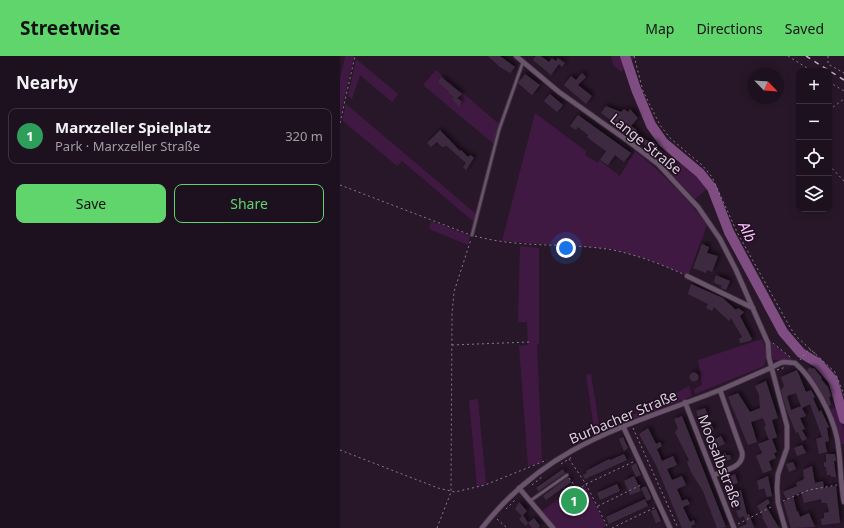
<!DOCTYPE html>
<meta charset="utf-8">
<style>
:root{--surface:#1e111f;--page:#2b1f2c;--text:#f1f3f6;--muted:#a19da4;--line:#3c313d;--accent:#5fd56b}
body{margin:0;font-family:"Noto Sans",sans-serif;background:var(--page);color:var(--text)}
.controls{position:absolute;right:12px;top:12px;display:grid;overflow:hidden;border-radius:8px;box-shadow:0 2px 10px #0003}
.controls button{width:36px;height:36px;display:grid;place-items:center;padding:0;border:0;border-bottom:1px solid var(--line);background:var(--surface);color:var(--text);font:20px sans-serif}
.compass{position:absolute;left:408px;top:12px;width:36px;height:36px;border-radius:50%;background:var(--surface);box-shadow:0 2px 10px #0003;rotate:115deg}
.you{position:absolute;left:226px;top:192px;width:14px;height:14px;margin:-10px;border:3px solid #fff;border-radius:50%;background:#1a73e8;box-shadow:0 0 0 6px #1a73e833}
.badge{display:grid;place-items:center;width:26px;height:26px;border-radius:50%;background:var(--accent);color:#fff;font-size:13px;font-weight:700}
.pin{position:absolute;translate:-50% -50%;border:2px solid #fff;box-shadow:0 1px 4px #0006}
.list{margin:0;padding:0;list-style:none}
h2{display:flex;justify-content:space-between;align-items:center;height:52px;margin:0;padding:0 16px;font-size:17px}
h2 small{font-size:13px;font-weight:400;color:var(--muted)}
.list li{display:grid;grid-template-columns:26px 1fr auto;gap:12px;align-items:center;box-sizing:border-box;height:56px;margin:0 8px 8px;padding:0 8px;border:1px solid var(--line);border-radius:8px}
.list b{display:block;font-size:15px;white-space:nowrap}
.list p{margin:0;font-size:13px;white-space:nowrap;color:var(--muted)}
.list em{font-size:13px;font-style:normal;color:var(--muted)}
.actions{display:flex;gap:8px;padding:12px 16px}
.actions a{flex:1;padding:9px 0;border:1px solid var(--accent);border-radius:8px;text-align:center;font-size:14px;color:var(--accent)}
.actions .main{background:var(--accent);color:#111}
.icon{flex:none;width:22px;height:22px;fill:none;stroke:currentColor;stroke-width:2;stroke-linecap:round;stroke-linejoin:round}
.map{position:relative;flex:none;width:504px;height:472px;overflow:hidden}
header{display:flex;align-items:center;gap:24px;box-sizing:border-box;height:56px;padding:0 20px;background:var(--accent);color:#111}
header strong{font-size:19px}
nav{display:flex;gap:22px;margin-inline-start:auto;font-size:14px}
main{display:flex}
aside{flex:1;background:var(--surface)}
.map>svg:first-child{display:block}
.green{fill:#401942}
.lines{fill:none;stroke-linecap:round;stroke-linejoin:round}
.river{stroke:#7f4d81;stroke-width:10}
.building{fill:#3e2c3f;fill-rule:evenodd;filter:url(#shadow)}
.service-casing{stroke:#413142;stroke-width:4.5}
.minor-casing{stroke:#413142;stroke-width:6}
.path{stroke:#897b89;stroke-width:1;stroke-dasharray:2 3;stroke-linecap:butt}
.service{stroke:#6a546b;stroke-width:2.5}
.minor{stroke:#6a546b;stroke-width:4.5}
.rail{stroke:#beb1be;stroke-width:1.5;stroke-dasharray:5 5;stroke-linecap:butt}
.labels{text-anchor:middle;stroke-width:3;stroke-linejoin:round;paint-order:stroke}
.street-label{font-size:14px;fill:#dcd0dc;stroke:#1e0e1f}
.water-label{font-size:15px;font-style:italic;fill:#fdc2fe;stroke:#1e0e1f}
</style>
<header>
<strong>Streetwise</strong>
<nav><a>Map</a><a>Directions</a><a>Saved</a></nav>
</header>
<main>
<aside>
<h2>Nearby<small></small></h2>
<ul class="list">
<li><span class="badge" style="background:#2e9e5b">1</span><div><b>Marxzeller Spielplatz</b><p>Park · Marxzeller Straße</p></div><em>320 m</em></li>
</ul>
<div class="actions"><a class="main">Save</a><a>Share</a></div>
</aside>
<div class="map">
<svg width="504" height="472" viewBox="0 0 504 472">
<defs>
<filter id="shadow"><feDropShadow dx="2.5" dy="-2.5" stdDeviation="2" flood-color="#0009"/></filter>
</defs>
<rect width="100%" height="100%" fill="#281729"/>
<path class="green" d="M5 0H14L0 62V23Z
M271 0H296L281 16 273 9Z
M16 3 58 38 52 46 20 19 12 43 8 40Z
M96 14 159 68 154 88 83 29Z
M6 48 136 158 134 166 62 105 57 110 2 64Z
M195 57 246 95 245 99 258 107 259 104 280 120 295 95C322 117 347 141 367 169L348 220 313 205 272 193 162 185Z
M342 105 368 132 355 143 331 117Z
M91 165 130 180 128 189 89 173Z
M180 190 199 192V288H197L202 406 188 410 179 290 188 289 187 266H178Z
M422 283C426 292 428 301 424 310L355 338 354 333 362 329 358 304Z
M430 285 452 303 451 304H434L432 302Z
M251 318 260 375 349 330 352 340 255 379 246 319Z
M138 343 146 428 137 431 129 344Z
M497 351 504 373V388H500L489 354Z
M245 429 266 470 262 472H216L202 455 235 431 238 435Z"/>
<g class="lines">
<path class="river" d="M285 0 296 33 311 69 323 86 360 117 372 132 389 176 443 276 461 297 478 307 493 324 504 363"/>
</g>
<path class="building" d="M148 0H160L175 11 170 17 160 11Z
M196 0H201L209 6 212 2 216 5 218 2 225 7 222 11 219 8 211 19 193 4Z
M242 17 246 21 238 29 252 40 246 48 224 29 231 20 236 24Z
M185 18 200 29 192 39 178 27Z
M101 21 122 38 117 42 122 46 119 50 112 43 114 41 108 36 109 35 98 26Z
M210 38 223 49 217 56 204 45Z
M266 50 281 56 284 53 288 56 290 53 298 62 291 70 297 74 296 75 299 79 308 85 312 87 313 85 318 90 317 92 323 96 319 100 301 85 300 87 272 68 273 66 261 57Z
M238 59 291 97 284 106 275 99 268 109 260 104 266 95 252 85 247 81 248 79 238 71 236 74 230 70Z
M100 74 120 95 121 94 128 101 131 99 134 102 126 114 123 111 126 107 107 90 102 91 97 86 91 91 87 87Z
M362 188 369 191 367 197 378 200 372 216 367 214 366 217 353 212Z
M376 219 390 225 386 234 381 232 382 230 375 227 374 225Z
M351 228 383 242 396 254 398 252 404 256 400 260 412 283 410 285 400 287 399 283 402 281 391 262 389 265 374 251 372 255 366 252 368 248 348 238Z
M470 311 472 313 474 312 482 322 481 323 488 331 491 340 489 341 491 349 489 350 467 314Z
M457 314 466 336 471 334 475 341 473 342 479 356 481 354 489 371 487 372 489 385 485 386 487 396 479 398 476 383 482 381 470 348 462 352 466 360 460 362 465 373 462 374 467 383 462 385 458 376 456 377 446 353 441 334 444 330 441 321ZM456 337 461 350 451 354 447 340Z
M349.5 321a4.5 4.5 0 1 1 9 0a4.5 4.5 0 1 1-9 0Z
M426 325 438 362 432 364 437 381 432 383 437 396 434 397 436 402 429 405 432 414 423 417 416 400 422 397 418 388 431 383 429 384 424 371 426 370 423 362 411 366 417 386 408 389 388 341 398 337 410 356 420 352 419 339 415 330Z
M365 352 368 360 359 364 356 355Z
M342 360 386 471 382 472H377L363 435 351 416 347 406 349 404 335 376 338 372 334 363Z
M371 368 374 374 366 378 363 371Z
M308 372 316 388 320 386 322 390 317 393 322 405 333 400 337 409 327 413 332 424 342 420 346 429 337 433 342 445 347 443 350 448 343 451 350 466 354 464 355 468 351 470 352 472H342L316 409 299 378Z
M381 380 385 388 372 393 369 386Z
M283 381 288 392 284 395 279 383Z
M462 389 466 397 457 400 454 392Z
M386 397V399H390L391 403 378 409 375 401Z
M284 398 287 404 245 423 243 419 247 417 246 415 269 403 270 404Z
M486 398H495L496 405H494L496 421H491V419H487L486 411H484V406H486Z
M453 406 456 413 449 416 446 408Z
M296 407 301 419 296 421 291 410Z
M472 410 475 427 483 425 484 432 496 430 500 467 482 469 481 463 484 462V457L489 456 487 447H482L481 443 464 447 461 436 453 440 457 456 458 455 460 461 469 457 475 471 451 472 444 448V446L447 444 443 436 457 430 456 427 464 423 463 414Z
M223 413 225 417 199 435 196 432Z
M395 418 398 427 392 429 395 437 401 434 407 459 405 460 409 458 414 472H398L407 468 404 460 399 462 396 455 401 453 397 445 393 447 387 431 389 430 386 422Z
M294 420 301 435 290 439 284 425Z
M428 420 432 440 427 441 424 432 419 434 417 425Z
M228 421 231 426 206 444 203 440Z
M277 428 280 435 260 444 257 437Z
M306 430 311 441V443L307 445 301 432Z
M305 443 308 450 269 468 266 461Z
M428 443 430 447 426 450 439 472H428L422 461 423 460 417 450Z
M179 446 187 455 182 460 183 459 188 467 194 462 200 470 198 472H192L188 467 186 470 179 463 182 460 175 453Z
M316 453 321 465 316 467 311 455Z"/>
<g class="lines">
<defs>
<path id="service" d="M132 179 159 74 183 6
M190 445 227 419"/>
<path id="minor" d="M176 0 219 36 288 85 318 108 358 151 380 183 396 214 428 287 429 302 447 370V392L438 418 437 431 438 447 445 472
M347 220 413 252
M345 346 394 472
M283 370 330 472
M374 419C385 414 405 411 402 396L380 334
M179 432 213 472
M142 472C209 387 285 371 380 334 396 327 412 320 428 313 434 311 438 307 444 306L455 307C473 322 492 358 497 382 501 403 500 425 504 446"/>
</defs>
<use href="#service" class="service-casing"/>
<use href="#minor" class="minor-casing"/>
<path class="path" d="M294 0 303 35 320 69 330 82 362 109 372 121 397 176 451 273 457 281 495 316 504 339
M448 0 472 15
M488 0V8L504 17
M489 26 504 35
M489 54 504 43
M0 67 15 0
M489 109 504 125
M0 129 128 178
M135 180C183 193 226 186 273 194 297 199 321 208 343 218
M433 287 450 301
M112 289 189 286
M460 304 469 293 476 298
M437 314 446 311
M293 372 338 472
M0 394 98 432 115 436 145 429 207 404
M229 403 246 428 268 472
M221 408 232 401
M229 422 238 434 246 428 295 405
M192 429 202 421
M443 445 469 434 497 429
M258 450 303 428
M166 453 176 443
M157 463 167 472
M398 468 433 450
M97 472 111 436 112 258 114 236 131 183
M272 472 316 451"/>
<use href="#service" class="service"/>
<use href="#minor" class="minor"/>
<path class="rail" d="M466 0 504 24"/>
</g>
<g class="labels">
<g class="street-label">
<text transform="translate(306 88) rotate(39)" y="5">Lange Straße</text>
<text transform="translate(283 361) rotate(-23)" y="5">Burbacher Straße</text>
<text transform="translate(380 405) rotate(69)" y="5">Moosalbstraße</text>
</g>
<g class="water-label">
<text transform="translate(407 176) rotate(64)" y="5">Alb</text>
</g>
</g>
</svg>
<div class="controls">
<button>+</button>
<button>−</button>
<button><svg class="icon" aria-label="locate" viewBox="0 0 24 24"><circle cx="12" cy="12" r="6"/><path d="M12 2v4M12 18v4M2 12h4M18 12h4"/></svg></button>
<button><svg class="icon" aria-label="layers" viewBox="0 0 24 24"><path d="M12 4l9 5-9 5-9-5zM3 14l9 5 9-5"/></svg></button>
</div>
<svg class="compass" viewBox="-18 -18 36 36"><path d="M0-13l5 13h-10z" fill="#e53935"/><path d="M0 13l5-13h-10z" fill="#a19da4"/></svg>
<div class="you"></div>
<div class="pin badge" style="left:234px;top:445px;background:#2e9e5b">1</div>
</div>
</main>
